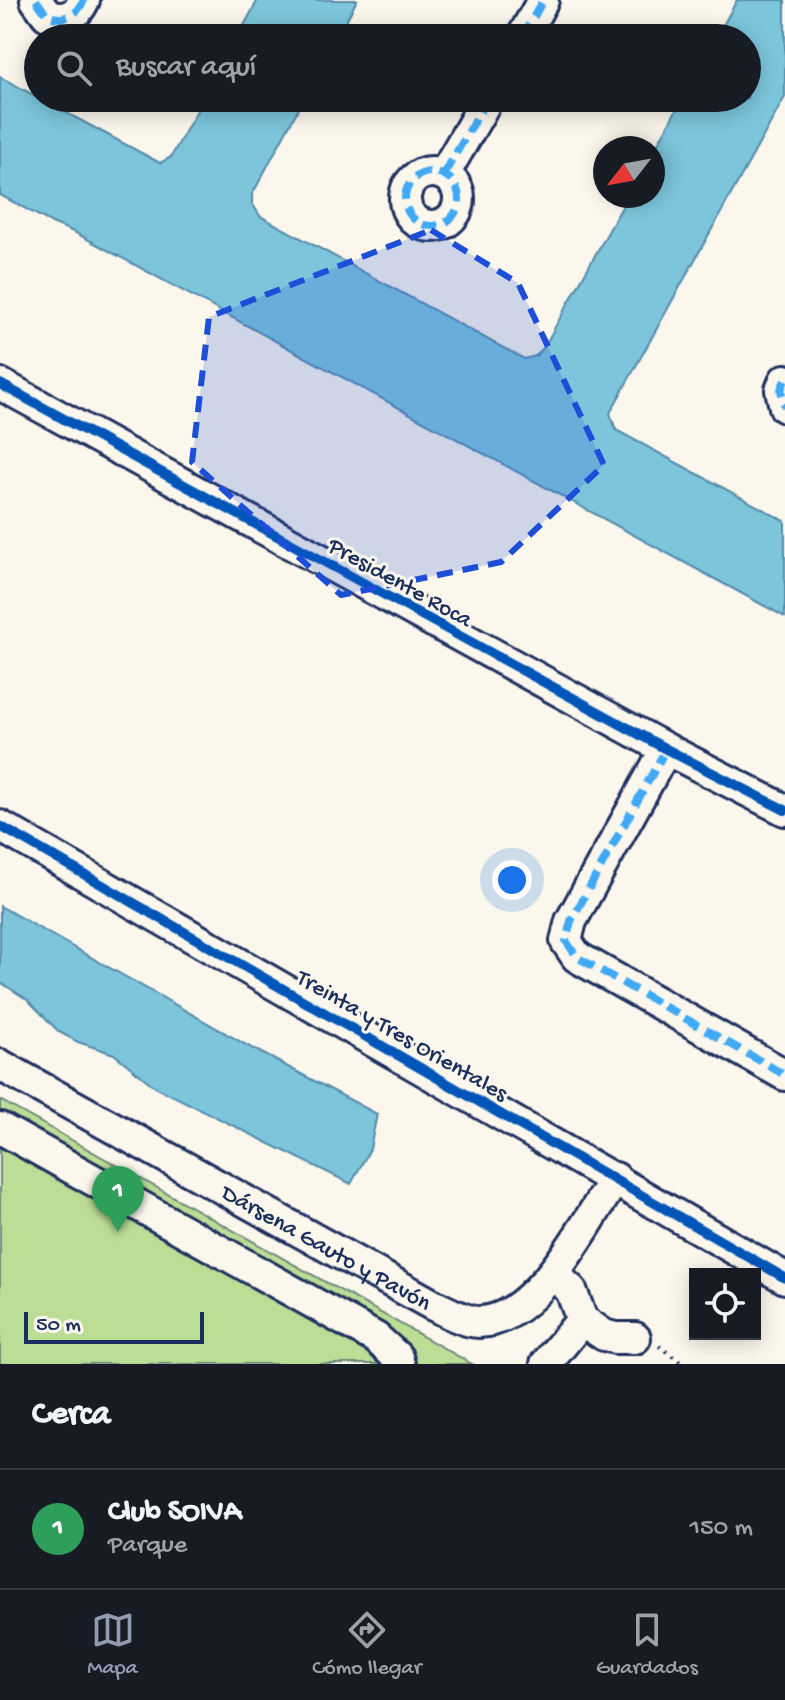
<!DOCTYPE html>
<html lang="es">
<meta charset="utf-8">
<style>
:root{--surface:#171b24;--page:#242831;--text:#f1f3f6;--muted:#9ea1a6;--line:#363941;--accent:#919bb2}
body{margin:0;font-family:"Gochi Hand",sans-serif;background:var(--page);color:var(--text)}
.controls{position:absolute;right:24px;bottom:24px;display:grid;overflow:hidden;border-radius:0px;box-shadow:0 4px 20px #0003}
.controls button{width:72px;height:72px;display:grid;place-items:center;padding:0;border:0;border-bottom:2px solid var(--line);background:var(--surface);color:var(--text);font:40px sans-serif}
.compass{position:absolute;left:593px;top:136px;width:72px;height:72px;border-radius:50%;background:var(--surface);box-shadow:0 4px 20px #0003;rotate:239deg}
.scale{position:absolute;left:24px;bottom:20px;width:180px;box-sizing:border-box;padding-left:8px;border:4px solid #1b2f5e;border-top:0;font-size:22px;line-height:28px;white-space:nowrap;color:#1b2f5e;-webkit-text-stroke:6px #fbf7ec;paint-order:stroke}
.you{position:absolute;left:512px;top:880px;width:28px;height:28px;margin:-20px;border:6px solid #fff;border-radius:50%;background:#1a73e8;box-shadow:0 0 0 12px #1a73e833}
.badge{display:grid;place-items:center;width:52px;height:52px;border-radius:50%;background:var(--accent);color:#fff;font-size:26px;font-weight:700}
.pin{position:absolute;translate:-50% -66px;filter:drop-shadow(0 2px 4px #0008)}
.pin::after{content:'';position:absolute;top:42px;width:28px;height:24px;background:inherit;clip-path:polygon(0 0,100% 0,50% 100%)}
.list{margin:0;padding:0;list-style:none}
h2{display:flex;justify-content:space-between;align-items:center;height:104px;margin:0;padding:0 32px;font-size:34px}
h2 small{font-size:26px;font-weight:400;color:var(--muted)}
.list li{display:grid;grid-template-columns:52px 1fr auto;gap:24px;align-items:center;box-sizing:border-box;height:120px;padding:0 32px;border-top:2px solid var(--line)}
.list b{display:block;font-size:30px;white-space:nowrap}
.list p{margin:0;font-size:26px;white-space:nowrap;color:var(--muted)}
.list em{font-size:26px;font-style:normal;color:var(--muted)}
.icon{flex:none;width:44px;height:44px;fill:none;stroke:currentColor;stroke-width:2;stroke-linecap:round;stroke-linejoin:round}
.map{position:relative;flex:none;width:785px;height:1364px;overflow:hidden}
.search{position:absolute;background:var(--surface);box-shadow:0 4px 20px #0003;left:24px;right:24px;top:24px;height:88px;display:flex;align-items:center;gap:20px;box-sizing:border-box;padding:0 28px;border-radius:44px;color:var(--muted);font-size:30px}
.sheet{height:224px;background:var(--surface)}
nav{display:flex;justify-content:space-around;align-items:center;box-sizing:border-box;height:112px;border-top:2px solid var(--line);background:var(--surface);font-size:22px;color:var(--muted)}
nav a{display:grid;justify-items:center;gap:4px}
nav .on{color:var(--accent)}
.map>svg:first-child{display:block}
.green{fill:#bcdd96;stroke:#6c867a;stroke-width:2}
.water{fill:#7bc5db;stroke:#5589a9;stroke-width:2}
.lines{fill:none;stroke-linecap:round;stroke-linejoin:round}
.minor-casing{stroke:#1b2f5e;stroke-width:36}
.path{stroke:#1b2f5e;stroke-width:4;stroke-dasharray:2 6;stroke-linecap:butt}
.minor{stroke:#fbf7ec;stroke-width:30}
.quiet{stroke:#3fa9f5;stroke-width:8;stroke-dasharray:16 8;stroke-linecap:butt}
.cycleway-casing{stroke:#fbf7ec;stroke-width:15}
.cycleway{stroke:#0057b8;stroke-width:10}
.marked{fill:#1d4ed8;fill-opacity:0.2;stroke:#1d4ed8;stroke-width:6;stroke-dasharray:16 10;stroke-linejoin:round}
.labels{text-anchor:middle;stroke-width:6;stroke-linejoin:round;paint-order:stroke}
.street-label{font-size:24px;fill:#1b2f5e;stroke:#fbf7ec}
</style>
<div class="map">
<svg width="785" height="1364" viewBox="0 0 785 1364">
<rect width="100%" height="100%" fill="#fbf7ec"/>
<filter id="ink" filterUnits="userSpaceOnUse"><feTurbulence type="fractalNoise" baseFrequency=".0125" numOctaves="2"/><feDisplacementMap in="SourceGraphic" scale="16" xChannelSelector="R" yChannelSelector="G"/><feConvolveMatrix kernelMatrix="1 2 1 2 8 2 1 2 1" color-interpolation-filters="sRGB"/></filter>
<g filter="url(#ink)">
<path class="green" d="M0 1100 472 1364H0Z"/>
<path class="water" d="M258 0H357L337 38H237Z
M737 0H785V97L610 413 616 430 785 521V617L76 233 52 223 0 195V77L160 163 171 157 204 98H304L252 195V203L260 216 524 359 536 356 544 347 628 196H653V152L683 98H747V38H716Z
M0 906 252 1048 377 1114 370 1149 351 1184 155 1087 114 1054 78 1042 59 1032 28 1000 0 982Z"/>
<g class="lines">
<defs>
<g id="minor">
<path d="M36 0 47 15C64 22 77 16 84 0"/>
<path d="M522 38 543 0"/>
<circle cx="432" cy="199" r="27"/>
<path d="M444 174 488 98"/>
<path d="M785 380 781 390 785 407"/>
<path d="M0 384 666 749 785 810"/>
<path d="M666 749 571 921 566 941 577 957 785 1075"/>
<path d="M0 826 785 1278"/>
<path id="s1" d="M0 1065 433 1305C446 1311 464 1322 479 1322 536 1322 588 1220 615 1178"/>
<path d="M0 1128 376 1338 397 1357 399 1364"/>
<path d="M553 1274 571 1290 582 1320 604 1335 615 1338H635"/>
<path d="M546 1364 582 1320"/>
</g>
</defs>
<use href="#minor" class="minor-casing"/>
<path class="path" d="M659 1346 683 1364"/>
<use href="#minor" class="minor"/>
<path class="quiet" d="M36 0 47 15C64 22 77 16 84 0
M522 38 543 0
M405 199a27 27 0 1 1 54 0a27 27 0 1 1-54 0Z
M444 174 488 98
M785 380 781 390 785 407
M666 749 571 921 566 941 577 957 785 1075"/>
<defs>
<path id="cycleway" d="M0 384 666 749 785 810
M0 826 785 1278"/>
</defs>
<use href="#cycleway" class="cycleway-casing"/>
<use href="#cycleway" class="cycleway"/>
</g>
</g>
<path class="marked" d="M431 230 518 283 604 465 501 562 341 595 192 462 209 317Z"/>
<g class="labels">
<g class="street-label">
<text transform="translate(401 581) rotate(29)" y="8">Presidente Roca</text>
<text transform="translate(403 1034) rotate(30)" y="8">Treinta y Tres Orientales</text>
<text dy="8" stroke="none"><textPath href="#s1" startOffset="374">Dársena Gauto y Pavón</textPath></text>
</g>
</g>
</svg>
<div class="controls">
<button><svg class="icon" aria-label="locate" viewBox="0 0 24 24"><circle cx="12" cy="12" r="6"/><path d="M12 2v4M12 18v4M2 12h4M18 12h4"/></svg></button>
</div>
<svg class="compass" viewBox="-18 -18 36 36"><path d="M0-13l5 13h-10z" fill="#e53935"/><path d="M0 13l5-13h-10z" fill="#9ea1a6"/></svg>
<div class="scale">50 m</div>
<div class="you"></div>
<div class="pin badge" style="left:118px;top:1232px;background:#2e9e5b">1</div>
<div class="search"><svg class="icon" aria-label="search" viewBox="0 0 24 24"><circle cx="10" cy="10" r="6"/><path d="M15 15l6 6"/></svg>Buscar aquí</div>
</div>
<section class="sheet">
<h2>Cerca<small></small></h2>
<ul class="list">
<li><span class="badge" style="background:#2e9e5b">1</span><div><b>Club SOIVA</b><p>Parque</p></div><em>150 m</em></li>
</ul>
</section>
<nav>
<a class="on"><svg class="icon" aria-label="map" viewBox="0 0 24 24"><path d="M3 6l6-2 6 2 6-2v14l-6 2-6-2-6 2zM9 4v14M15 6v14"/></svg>Mapa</a>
<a><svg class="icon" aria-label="directions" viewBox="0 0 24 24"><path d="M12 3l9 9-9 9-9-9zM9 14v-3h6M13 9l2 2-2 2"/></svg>Cómo llegar</a>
<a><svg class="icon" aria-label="saved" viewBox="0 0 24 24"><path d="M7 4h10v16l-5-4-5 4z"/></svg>Guardados</a>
</nav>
